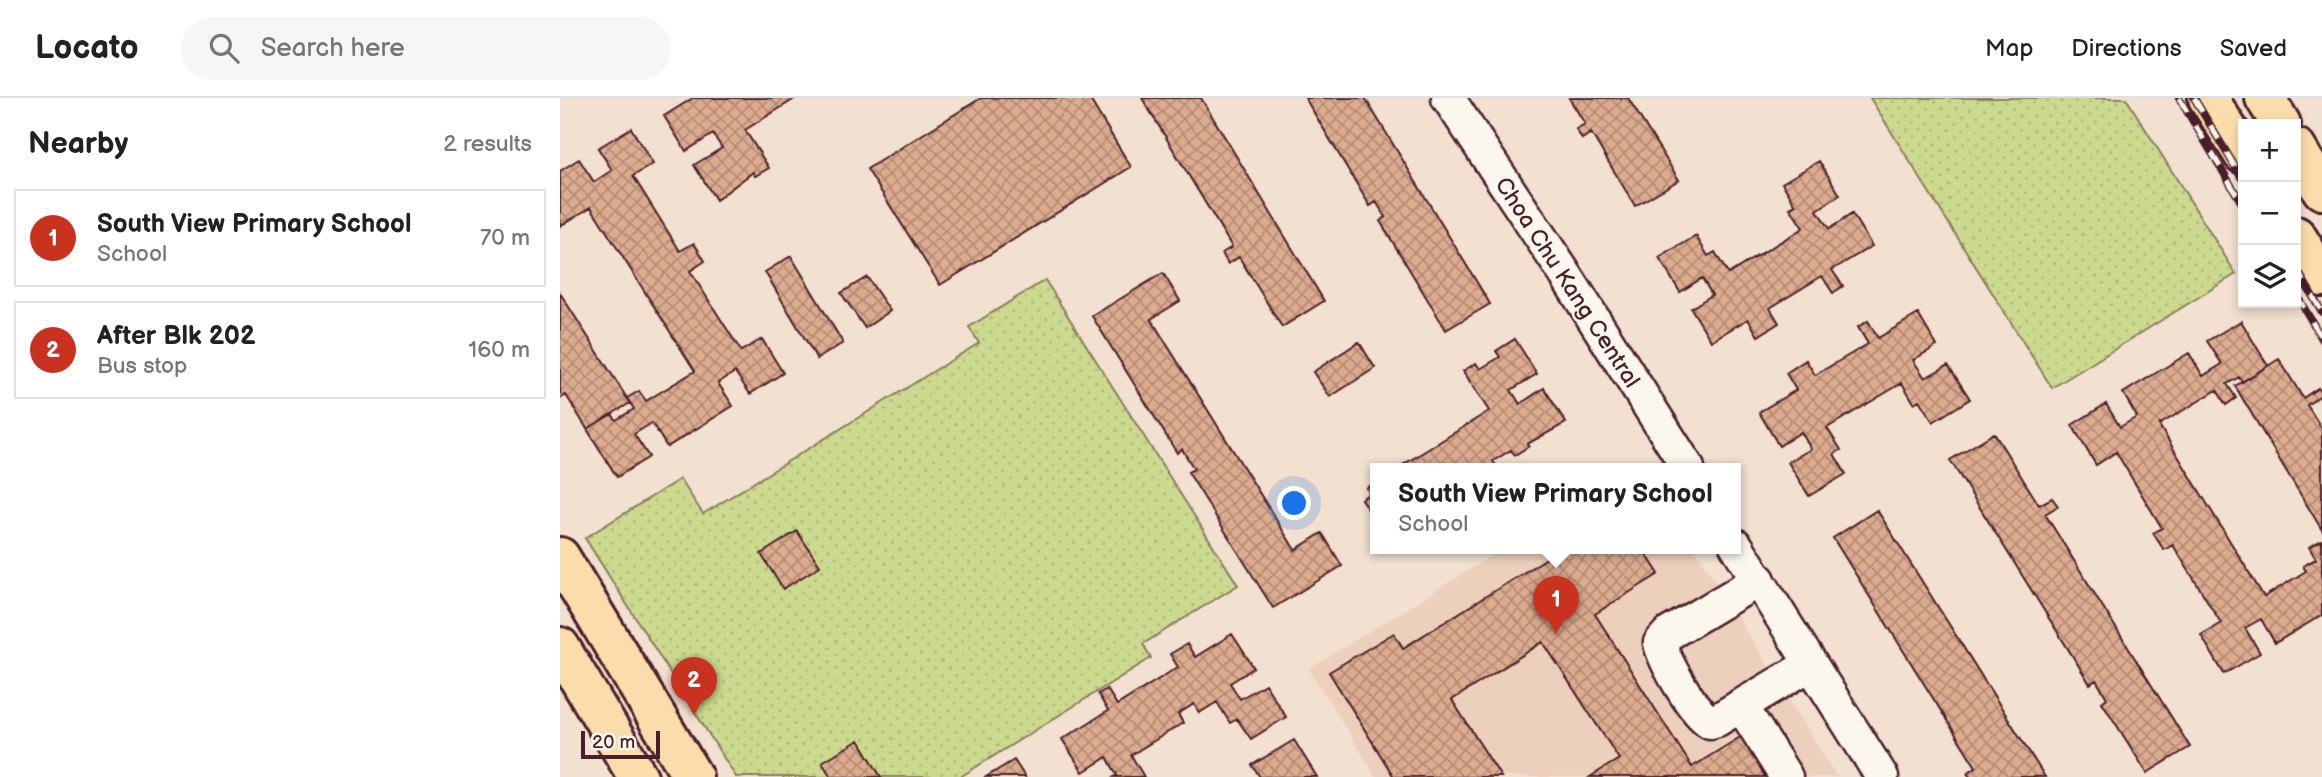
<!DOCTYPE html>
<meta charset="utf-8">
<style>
:root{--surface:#fff;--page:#f6f6f6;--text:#222;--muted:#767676;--line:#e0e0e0;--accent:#c8321e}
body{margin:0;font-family:"Balsamiq Sans",sans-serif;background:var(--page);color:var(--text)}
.controls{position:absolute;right:21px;top:21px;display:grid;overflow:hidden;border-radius:0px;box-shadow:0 4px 10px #0003}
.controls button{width:63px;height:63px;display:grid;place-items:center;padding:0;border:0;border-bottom:2px solid var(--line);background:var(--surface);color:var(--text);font:35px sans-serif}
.scale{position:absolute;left:21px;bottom:18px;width:79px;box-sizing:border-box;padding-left:7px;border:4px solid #4a1f2b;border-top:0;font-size:19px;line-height:24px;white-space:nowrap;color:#4a1f2b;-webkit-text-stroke:5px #fbf7ec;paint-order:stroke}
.you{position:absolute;left:735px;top:406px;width:24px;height:24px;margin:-18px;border:5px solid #fff;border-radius:50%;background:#1a73e8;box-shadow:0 0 0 10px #1a73e833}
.badge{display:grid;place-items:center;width:46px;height:46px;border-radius:50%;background:var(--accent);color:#fff;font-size:23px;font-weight:700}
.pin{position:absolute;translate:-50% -58px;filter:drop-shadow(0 2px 4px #0008)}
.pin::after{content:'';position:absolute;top:37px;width:24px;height:21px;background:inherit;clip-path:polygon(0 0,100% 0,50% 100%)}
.popup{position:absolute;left:810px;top:365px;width:371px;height:91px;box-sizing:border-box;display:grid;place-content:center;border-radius:0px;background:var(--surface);filter:drop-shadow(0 2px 5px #0005);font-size:23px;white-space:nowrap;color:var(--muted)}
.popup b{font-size:26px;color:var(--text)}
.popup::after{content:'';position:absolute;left:50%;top:100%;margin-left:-14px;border:14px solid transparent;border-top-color:var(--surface)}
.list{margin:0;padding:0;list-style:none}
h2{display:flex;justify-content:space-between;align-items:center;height:91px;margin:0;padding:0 28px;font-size:30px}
h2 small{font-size:23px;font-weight:400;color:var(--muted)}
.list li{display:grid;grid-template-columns:46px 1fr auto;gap:21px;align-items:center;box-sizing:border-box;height:98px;margin:0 14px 14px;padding:0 14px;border:2px solid var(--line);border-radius:0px}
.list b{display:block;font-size:26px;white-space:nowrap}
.list p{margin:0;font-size:23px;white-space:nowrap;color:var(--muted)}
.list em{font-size:23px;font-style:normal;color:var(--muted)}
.icon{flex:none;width:38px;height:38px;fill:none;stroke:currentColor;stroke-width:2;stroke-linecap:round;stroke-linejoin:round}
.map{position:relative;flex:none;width:1762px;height:679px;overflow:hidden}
header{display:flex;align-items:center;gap:42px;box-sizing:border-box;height:98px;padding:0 35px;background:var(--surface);border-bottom:2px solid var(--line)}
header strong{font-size:33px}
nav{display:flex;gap:38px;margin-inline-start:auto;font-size:24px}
.search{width:490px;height:63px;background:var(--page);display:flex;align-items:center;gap:18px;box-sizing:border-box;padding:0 24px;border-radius:38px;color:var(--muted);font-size:26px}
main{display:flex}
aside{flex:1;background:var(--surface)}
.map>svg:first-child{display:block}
.built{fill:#ecd0bc}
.grass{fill:url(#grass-dots);stroke:#8a7c5c;stroke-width:2}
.building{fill:url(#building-cross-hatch);stroke:#4a1f2b;stroke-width:2}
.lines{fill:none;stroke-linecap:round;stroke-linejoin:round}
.minor-casing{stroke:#4a1f2b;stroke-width:37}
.major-casing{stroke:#4a1f2b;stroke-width:44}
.minor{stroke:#fbf7ec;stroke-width:32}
.major{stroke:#fbddab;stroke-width:38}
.rail-casing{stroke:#4a1f2b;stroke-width:8}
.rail{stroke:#fbf7ec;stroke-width:5;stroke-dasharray:16;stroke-linecap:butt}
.labels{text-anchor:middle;stroke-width:5;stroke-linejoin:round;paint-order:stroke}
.street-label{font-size:23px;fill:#4a1f2b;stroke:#fbf7ec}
</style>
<header>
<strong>Locato</strong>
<div class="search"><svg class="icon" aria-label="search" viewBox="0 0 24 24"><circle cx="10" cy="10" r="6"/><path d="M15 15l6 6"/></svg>Search here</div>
<nav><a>Map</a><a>Directions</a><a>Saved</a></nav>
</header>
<main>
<aside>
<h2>Nearby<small>2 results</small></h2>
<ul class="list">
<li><span class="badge">1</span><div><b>South View Primary School</b><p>School</p></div><em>70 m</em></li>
<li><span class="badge">2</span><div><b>After Blk 202</b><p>Bus stop</p></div><em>160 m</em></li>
</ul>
</aside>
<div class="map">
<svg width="1762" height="679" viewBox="0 0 1762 679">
<defs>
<pattern id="grass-dots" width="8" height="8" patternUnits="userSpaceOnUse" patternTransform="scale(1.75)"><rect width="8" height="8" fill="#cbda8e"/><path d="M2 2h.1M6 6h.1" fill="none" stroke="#b0bb7b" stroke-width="1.8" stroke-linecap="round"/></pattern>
<pattern id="building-cross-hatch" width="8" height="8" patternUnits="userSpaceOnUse" patternTransform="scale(1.75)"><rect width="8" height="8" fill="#ddac8f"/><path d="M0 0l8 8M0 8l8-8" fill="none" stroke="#b58b75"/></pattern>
</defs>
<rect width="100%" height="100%" fill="#f2e0d0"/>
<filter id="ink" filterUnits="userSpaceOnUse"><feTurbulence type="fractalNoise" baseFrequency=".0143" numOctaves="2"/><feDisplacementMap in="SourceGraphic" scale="14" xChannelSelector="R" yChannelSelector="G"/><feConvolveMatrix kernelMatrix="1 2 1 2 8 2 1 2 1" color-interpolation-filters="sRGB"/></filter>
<g filter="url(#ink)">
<path class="built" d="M944 450H1135L1277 679H816L749 571Z"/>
<path class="grass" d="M1310 0H1566L1676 176 1492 290Z
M485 182 678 487 583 546 591 560 400 679H176L25 440 120 381 143 416 419 245 409 229Z"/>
<path class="building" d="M133 0H236L185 32 209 70 195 78 193 74 156 102 134 67 162 50 153 36 126 53 104 18Z
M421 0H529L571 69 380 187 307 71Z
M582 0H641L764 203 722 229 679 159 668 166 662 155 672 149Z
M745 0H805L930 206 886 232 820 123 826 119 816 104 810 108Z
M1009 0H1068L1119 82 1075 108 1031 35 1022 41 1016 31 1025 26Z
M71 30 93 66 73 78 120 153 134 145 145 163 130 173 181 253 202 241 223 275 190 296 175 274 158 285 173 308 107 349 92 325 74 336 89 359 57 379 27 331 52 316 56 322 74 311 67 300 79 293 86 303 135 273 31 109 0 128V73L19 61 34 84 52 72 38 50Z
M1259 63 1280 97 1257 112 1269 131 1292 116 1312 148 1272 172 1283 188 1273 195 1262 178 1210 210 1219 225 1198 238 1188 221 1151 243 1131 210 1152 197 1142 180 1120 194 1099 160 1136 138 1148 158 1155 154 1168 176 1243 130 1230 110 1236 107 1222 85Z
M231 158 283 245 257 261 205 174Z
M603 175 620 203 591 221 735 452 762 435 782 468 713 510 628 374 634 371 622 351 617 355 532 218Z
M307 179 330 213 305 230 281 195Z
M0 195 70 305 27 331 6 297 0 301Z
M1358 216 1377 248 1353 262 1365 280 1388 267 1410 301 1373 324 1359 302 1354 305 1342 285 1267 330 1281 352 1274 356 1286 376 1249 398 1228 364 1251 351 1241 334 1219 348 1199 314 1236 292 1226 275 1246 262 1255 277 1308 246 1298 229 1308 223 1318 240Z
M1681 223 1708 268 1682 284 1679 279 1667 286 1676 300 1666 307 1657 292 1599 327 1704 499 1746 473 1743 468 1756 461 1749 449 1762 442V517L1715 545 1701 521 1685 530 1700 555 1664 576 1641 537 1661 525 1613 447 1604 452 1593 435 1602 430 1556 354 1536 367 1512 327 1546 306 1560 329 1577 319 1563 295 1629 255 1643 278 1662 266 1647 243Z
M955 241 977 276 951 292 960 306 984 290 1006 325 967 346 969 348 955 357 951 352 933 363 937 370H838L929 313 903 273 916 265 920 271 940 259 936 253Z
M799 244 815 270 770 299 753 274Z
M1719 261 1743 300 1758 290 1762 296 1747 307 1762 331V432L1675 288Z
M1434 335 1479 407 1492 400 1498 408 1485 416 1630 649 1587 675 1542 604 1547 600 1536 582 1530 586 1390 362Z
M816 384V423L801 401 810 395 806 390Z
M1317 412 1485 679H1410L1407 675 1416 669 1273 440Z
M237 433 260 468 223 491 201 456Z
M1003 450H1082L1099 476 1035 516 1132 669 1185 636 1213 679H1030L1059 661 983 544 892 602 941 679H834L769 574 834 535 843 550Z
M672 536 694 570 670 585 680 601 705 586 726 619 691 641 677 621 670 625 657 604 639 615 634 606 618 616 623 625 571 657 584 679H554L557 677 547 659 523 674 502 641 548 613 538 596 547 591 557 607 618 569 610 556 627 546 635 559Z
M299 642 321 679H271L262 664Z
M734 642 757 679H700L692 667Z
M454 662 465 679H426Z"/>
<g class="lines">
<defs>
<path id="minor" d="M888 0 1007 179 1128 370
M1176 447 1322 679
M1199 482 1108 536 1100 545C1105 565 1133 614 1150 624L1157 622 1251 566
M1181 607 1226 679"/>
<path id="major" d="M1648 0 1683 56
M1705 0 1721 26
M1736 50 1762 92
M1736 138 1762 179
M0 459 133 679
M0 549 78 679"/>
</defs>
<use href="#minor" class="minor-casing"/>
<use href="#major" class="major-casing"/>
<use href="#minor" class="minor"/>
<use href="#major" class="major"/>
<defs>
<path id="rail" d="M1619 0 1683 107
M1634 0 1683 82
M1736 170 1762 214
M1736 196 1762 241"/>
</defs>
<use href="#rail" class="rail-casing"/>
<use href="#rail" class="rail"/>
</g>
</g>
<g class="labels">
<g class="street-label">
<text transform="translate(1008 184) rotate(57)" y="8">Choa Chu Kang Central</text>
</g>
</g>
</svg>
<div class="controls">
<button>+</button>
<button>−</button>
<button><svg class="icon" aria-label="layers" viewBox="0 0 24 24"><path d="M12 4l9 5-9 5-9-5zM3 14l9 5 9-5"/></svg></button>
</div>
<div class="scale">20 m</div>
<div class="you"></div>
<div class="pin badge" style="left:996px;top:536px">1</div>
<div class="popup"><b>South View Primary School</b>School</div>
<div class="pin badge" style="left:134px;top:617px">2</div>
</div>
</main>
